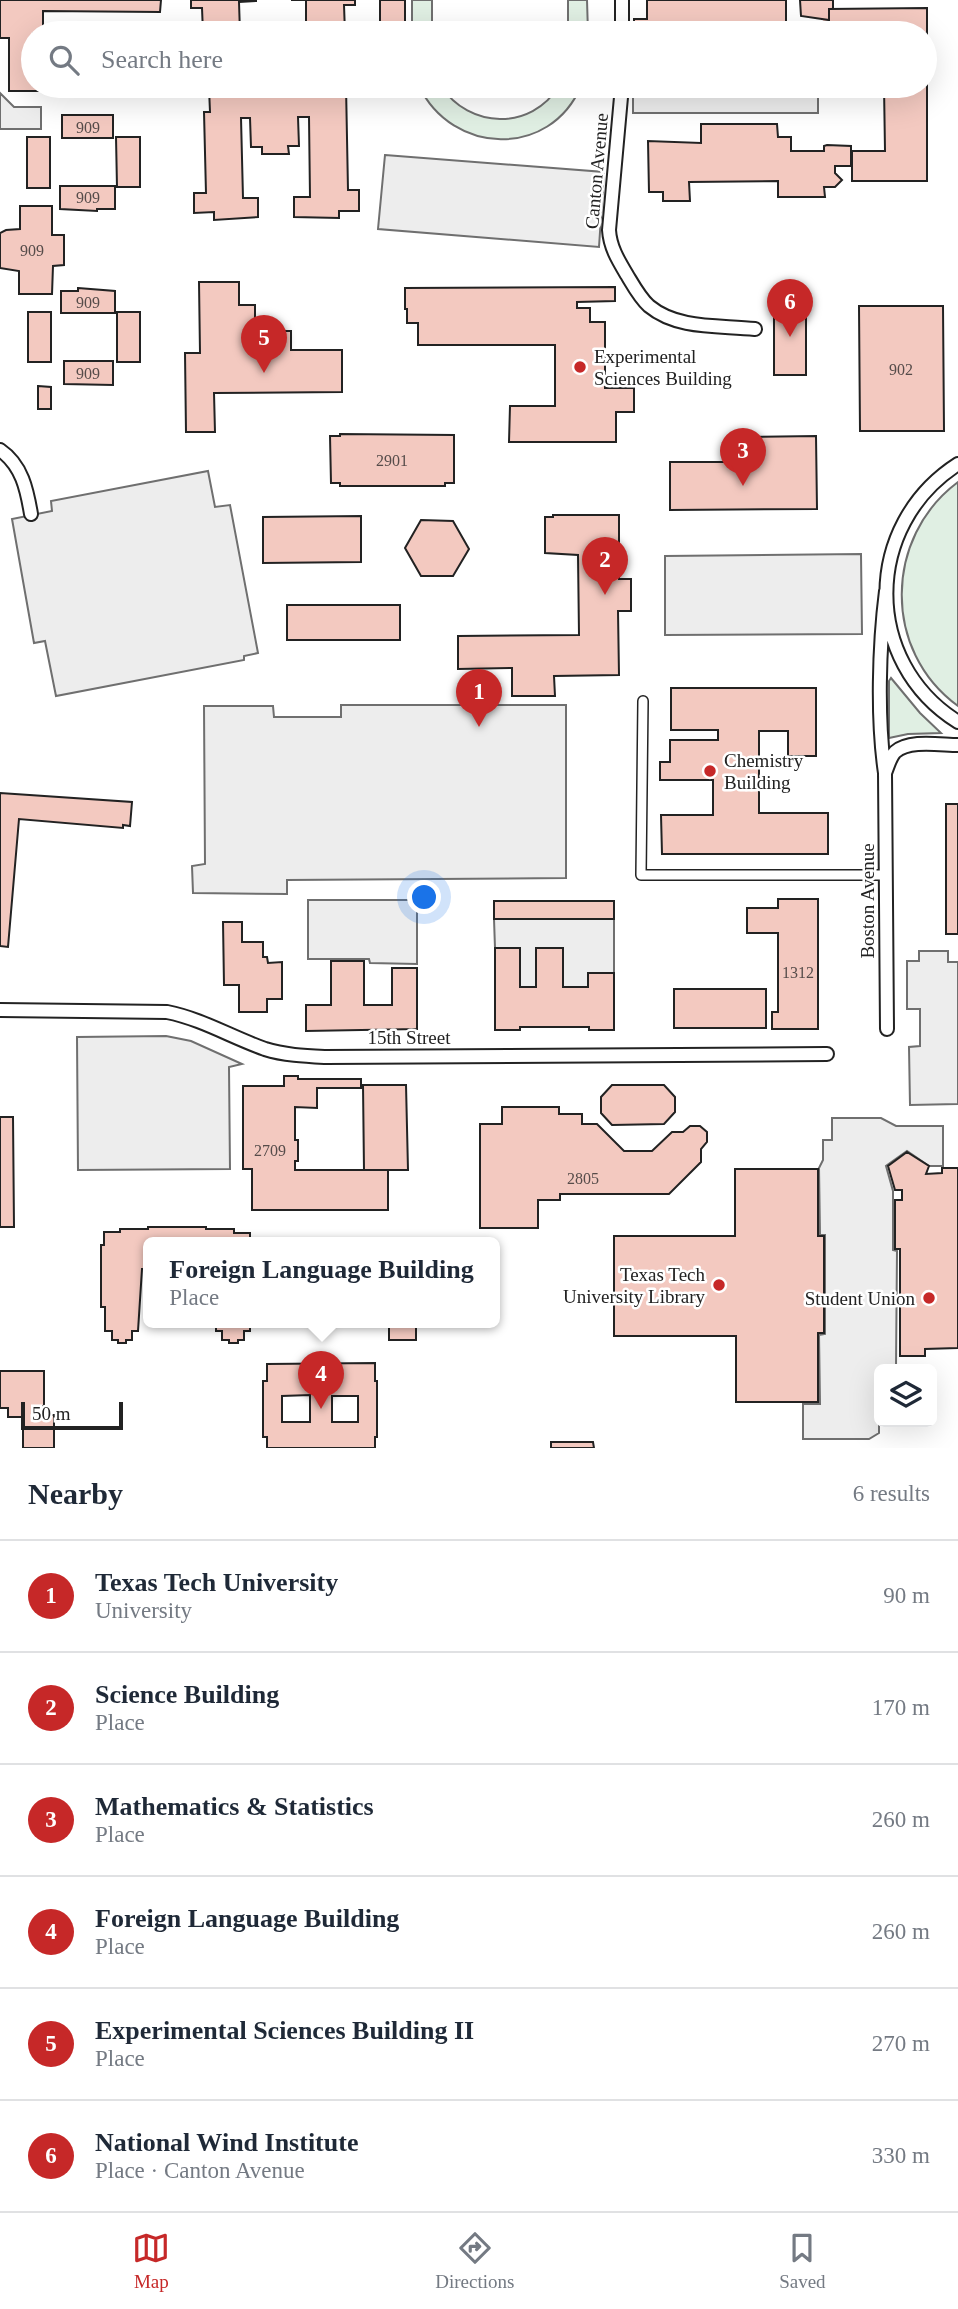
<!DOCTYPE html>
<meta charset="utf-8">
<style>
:root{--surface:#fff;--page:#f6f6f7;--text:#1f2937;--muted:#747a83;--line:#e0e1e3;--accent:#c62828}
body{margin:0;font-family:"Times New Roman",serif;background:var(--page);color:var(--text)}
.controls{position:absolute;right:21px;bottom:21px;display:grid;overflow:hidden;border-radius:10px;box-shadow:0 7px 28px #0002}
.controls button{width:63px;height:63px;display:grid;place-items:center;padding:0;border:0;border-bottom:2px solid var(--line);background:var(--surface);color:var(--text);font:35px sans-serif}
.scale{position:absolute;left:21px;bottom:18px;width:102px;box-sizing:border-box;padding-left:7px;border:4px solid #222;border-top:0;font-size:19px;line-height:24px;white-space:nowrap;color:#222;-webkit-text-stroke:5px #fff;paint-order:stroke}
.you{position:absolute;left:425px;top:898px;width:24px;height:24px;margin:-18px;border:5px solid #fff;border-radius:50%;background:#1a73e8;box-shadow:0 0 0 10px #1a73e833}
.badge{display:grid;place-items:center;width:46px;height:46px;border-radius:50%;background:var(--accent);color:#fff;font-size:23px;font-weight:700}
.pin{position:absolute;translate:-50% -58px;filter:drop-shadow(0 2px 4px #0008)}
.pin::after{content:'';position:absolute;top:37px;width:24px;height:21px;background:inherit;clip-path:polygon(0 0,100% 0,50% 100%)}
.popup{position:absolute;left:143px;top:1237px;width:357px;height:91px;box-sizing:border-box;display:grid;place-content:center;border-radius:10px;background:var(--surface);filter:drop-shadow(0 2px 5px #0005);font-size:23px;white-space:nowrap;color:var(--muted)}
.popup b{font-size:26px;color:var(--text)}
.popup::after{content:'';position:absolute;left:50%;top:100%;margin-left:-14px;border:14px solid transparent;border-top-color:var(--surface)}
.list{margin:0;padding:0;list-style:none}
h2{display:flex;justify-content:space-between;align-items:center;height:91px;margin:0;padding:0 28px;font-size:30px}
h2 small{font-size:23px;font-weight:400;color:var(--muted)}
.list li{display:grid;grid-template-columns:46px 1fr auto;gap:21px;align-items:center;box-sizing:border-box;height:112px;padding:0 28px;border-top:2px solid var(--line)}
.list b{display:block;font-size:26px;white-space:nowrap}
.list p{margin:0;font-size:23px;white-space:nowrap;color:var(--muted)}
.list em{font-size:23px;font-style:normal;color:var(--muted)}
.icon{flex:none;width:38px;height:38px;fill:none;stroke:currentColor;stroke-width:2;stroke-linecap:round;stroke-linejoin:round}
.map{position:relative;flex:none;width:958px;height:1448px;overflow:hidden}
.search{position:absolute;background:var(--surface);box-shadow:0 7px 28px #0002;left:21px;right:21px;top:21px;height:77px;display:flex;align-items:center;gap:18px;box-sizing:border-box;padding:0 24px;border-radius:38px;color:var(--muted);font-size:26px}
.sheet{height:763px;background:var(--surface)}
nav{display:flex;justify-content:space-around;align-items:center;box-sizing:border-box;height:98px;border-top:2px solid var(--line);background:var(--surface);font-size:19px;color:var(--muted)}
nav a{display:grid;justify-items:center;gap:4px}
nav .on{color:var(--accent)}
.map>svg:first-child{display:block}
.green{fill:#e0efe3;stroke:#6f6f6f;stroke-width:2}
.parking{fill:#ededed;stroke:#6f6f6f;stroke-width:2}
.building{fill:#f3c9c0;stroke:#222;stroke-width:2;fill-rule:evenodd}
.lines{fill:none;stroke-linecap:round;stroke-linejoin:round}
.pedestrian-casing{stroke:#222;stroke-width:12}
.minor-casing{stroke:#222;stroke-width:16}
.pedestrian{stroke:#fff;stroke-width:9}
.minor{stroke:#fff;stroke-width:12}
.poi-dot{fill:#c62828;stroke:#fff;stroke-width:2.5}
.labels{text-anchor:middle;stroke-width:5;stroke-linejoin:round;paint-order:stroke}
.number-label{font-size:16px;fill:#564c4a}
.street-label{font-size:19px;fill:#222;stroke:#fff}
.poi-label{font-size:19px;fill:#222;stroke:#fff;text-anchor:start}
</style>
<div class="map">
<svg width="958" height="1448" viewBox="0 0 958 1448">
<rect width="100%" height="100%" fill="#fff"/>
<path class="green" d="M412 0H432V33H412Z
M568 0H587L588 33H568Z
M413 86H441C469 129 531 131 559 86H581C550 159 452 155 419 86Z
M958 482V706C882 651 884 537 958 482Z
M891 678 920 713 941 733 908 734 889 738V681Z"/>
<path class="parking" d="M633 86H818V113H633Z
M0 93 14 107H41V129H0Z
M385 155 604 172 599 247 378 229Z
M208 471 215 507 230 505 258 653 244 656V660L56 696 45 641 34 643 12 519 52 511 51 501Z
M861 554 862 634 665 635V556Z
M341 705H566V878L287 880V894L193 893 192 866 205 864 204 706H273L274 717H341Z
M308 900H417V964L370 963 369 959H308Z
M494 919H614V973L588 987H563V948H536V987H520V949L495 948Z
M919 951H948V962H958V1104L910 1105 909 1047 920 1046V1009H907V961H919Z
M166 1036 191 1041 242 1064 229 1067 230 1169 78 1170 77 1037Z
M832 1118H881L896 1126H943V1166H929L907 1151 886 1166 893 1191V1250L897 1251 896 1369H879V1433L869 1439H803V1404H820L819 1335 825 1334V1235H820L819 1168 823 1160V1140H832Z"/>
<path class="building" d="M0 0H161L160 12 43 11V33H33V86H43V91H9V38H0Z
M191 0H256V1L239 2 240 33H203L202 8H191Z
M291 0H355V5H344L345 33H306V0Z
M380 0H405V33H380Z
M647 0H786V33H758V22H706V33H634V19H647Z
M800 0H833V9H829V20L801 16Z
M927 8V181H852V151H885L884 86H925V33H826L823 20H829V9Z
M204 86H346L348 190H359V211H339V218L294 217V197H310L309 117H298L299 146H288L289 154H262V147H251L250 118H241L243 198H258V217L214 220V212L194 213V193H206L204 112H210L209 88H204Z
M62 115H113V138H62Z
M701 124H777L778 137H791V151H824V146L827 145 851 146V166H835V173L842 180 835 187H824L825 197H778V181L689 182 690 201H663V192H649L648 141 701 143Z
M27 137H50V188H27Z
M116 137H140V187H117Z
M60 186H115V209H97V211L60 209Z
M20 206H52V235H64V265L53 266 52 294H19V271L0 268V233L6 230 20 229Z
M199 282H239V305H255V331H291V350H342V392L214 393 215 432H186L185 353H200Z
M615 287V301L577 302V308H590V322H605V388H634V412H616V442H509L510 406H555V345H418V323H407V309H405V288Z
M78 288 115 291V313H61V291H78Z
M782 294H803V300H806V375H774V300H782Z
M859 306H943L944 431H860Z
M28 312H51V362H28Z
M117 312H140V362H117Z
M64 361H113V385L64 384Z
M38 386 51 387V409H38Z
M340 434 454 435V483H445V486H340V483H331L330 436H340Z
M816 436 817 509 670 510V462H744V437Z
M553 515H619V579H631V611H618L619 675 554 676 555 696H512V668L458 669V636L579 635 578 555 545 553V517H553Z
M361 516V562L263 563V517Z
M421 520 453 521 469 549 453 576H421L405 548Z
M287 605H400V640H287Z
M671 688H816V756H788V731H759V813H828V854H662L661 815H713V780H660V762H670V740H718V730H671Z
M0 793 132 802 130 826 123 825V828L19 819 8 947 0 946Z
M946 804H958V934H946Z
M778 899H818V1029H772V1012H778V933H747V908H778Z
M494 901H614V919H494Z
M223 922H242V942H263V957H267L268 963 282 962V999H267V1012H239V985H224Z
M495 948H520V987H536V948H563V987H588V973H614V1030H589V1027H520V1030H495Z
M331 961H364V1005H392V968H417V1029L306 1031V1005H331Z
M674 989H766V1028H674Z
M284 1076H298V1079H361V1088H317V1108L295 1107V1140H298V1161H295V1170H388V1210H252V1169H243V1086H284Z
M363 1085H406L408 1170H364Z
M612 1085H664L675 1097V1112L664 1124 612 1125 601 1113V1097Z
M502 1107H559V1114H582V1124H597L624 1151H652L672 1132H683L690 1126H700L707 1132V1142L701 1149V1162L669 1194H560V1200H538V1228H480V1124H502Z
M0 1117H13L14 1227H0Z
M907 1152 929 1166 926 1174 942 1173V1168H958V1348L925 1349V1356H900V1249H895V1200H902V1190H895L888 1166Z
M735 1169H818V1236H824V1333H818V1402H736V1336H614V1236H735Z
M148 1227H206V1229H234V1233H250V1243H148V1269H142L138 1331H132V1340H126V1343H118V1340H112V1331H105V1307H101V1245H104V1232H120V1229H148Z
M216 1323H254V1325H250V1331H244V1340H238V1343H229V1340H222V1331H216Z
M389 1323H416V1340H389Z
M375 1363V1381H377V1437H375V1448H267V1437H263V1381H267V1364ZM310 1395V1422H282V1396ZM332 1396H358V1422H332Z
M0 1371H44V1406H41V1415H54V1448H23V1417H8V1408H0Z
M551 1442H593L594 1448H551Z"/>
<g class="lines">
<defs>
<path id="pedestrian" d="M643 701 641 875H886"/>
<path id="minor" d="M622 33V0
M622 86 609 230C610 247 618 260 627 275 633 285 640 298 649 306 678 330 720 325 755 329
M0 450C22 465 27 490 31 514
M958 464C863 525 862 662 958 722
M886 591C879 646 877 719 885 773L887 1029
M885 773C888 766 890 757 895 752 909 739 941 745 958 745
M0 1010 167 1012C202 1019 231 1037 265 1049 284 1055 305 1056 325 1057L827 1054"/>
</defs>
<use href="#pedestrian" class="pedestrian-casing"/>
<use href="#minor" class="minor-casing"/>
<use href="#pedestrian" class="pedestrian"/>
<use href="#minor" class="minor"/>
</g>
<g class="poi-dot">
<circle cx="580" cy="367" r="7"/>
<circle cx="710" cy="771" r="7"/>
<circle cx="719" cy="1285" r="7"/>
<circle cx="929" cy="1298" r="7"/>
</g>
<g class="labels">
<g class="number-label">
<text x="88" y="133">909</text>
<text x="88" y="203">909</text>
<text x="32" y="256">909</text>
<text x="88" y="308">909</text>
<text x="901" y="375">902</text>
<text x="88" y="379">909</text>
<text x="392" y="466">2901</text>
<text x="798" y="978">1312</text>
<text x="270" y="1156">2709</text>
<text x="583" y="1184">2805</text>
</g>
<g class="street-label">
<text transform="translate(596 171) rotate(-85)" y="7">Canton Avenue</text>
<text transform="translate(867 901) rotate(-90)" y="7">Boston Avenue</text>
<text x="409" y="1044">15th Street</text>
</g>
<g class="poi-label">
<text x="594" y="363">Experimental<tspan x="594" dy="22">Sciences Building</tspan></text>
<text x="724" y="767">Chemistry<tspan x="724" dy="22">Building</tspan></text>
<text x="705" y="1281" text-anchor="end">Texas Tech<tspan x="705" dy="22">University Library</tspan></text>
<text x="915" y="1305" text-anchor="end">Student Union</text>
</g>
</g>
</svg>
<div class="controls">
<button><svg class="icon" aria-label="layers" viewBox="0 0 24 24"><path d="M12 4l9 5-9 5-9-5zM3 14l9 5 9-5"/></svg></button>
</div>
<div class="scale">50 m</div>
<div class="you"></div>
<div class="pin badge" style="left:479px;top:727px">1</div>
<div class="pin badge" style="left:605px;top:595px">2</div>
<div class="pin badge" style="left:743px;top:486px">3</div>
<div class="pin badge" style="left:321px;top:1409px">4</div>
<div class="popup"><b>Foreign Language Building</b>Place</div>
<div class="pin badge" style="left:264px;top:373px">5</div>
<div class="pin badge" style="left:790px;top:337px">6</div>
<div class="search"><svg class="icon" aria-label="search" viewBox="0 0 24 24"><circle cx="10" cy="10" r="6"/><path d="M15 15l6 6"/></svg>Search here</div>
</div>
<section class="sheet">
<h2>Nearby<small>6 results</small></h2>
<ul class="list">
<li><span class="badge">1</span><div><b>Texas Tech University</b><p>University</p></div><em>90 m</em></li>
<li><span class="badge">2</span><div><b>Science Building</b><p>Place</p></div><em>170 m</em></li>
<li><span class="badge">3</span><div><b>Mathematics &amp; Statistics</b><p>Place</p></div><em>260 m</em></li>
<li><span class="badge">4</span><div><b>Foreign Language Building</b><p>Place</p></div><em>260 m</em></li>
<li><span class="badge">5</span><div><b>Experimental Sciences Building II</b><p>Place</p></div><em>270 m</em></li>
<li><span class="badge">6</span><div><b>National Wind Institute</b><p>Place · Canton Avenue</p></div><em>330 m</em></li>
</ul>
</section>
<nav>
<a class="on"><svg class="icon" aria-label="map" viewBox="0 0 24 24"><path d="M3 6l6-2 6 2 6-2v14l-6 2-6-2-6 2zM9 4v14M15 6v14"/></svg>Map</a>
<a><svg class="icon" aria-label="directions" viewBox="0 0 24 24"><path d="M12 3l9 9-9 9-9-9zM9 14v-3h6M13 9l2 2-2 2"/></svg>Directions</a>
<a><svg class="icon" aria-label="saved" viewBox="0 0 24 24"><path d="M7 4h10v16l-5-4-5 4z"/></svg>Saved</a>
</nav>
